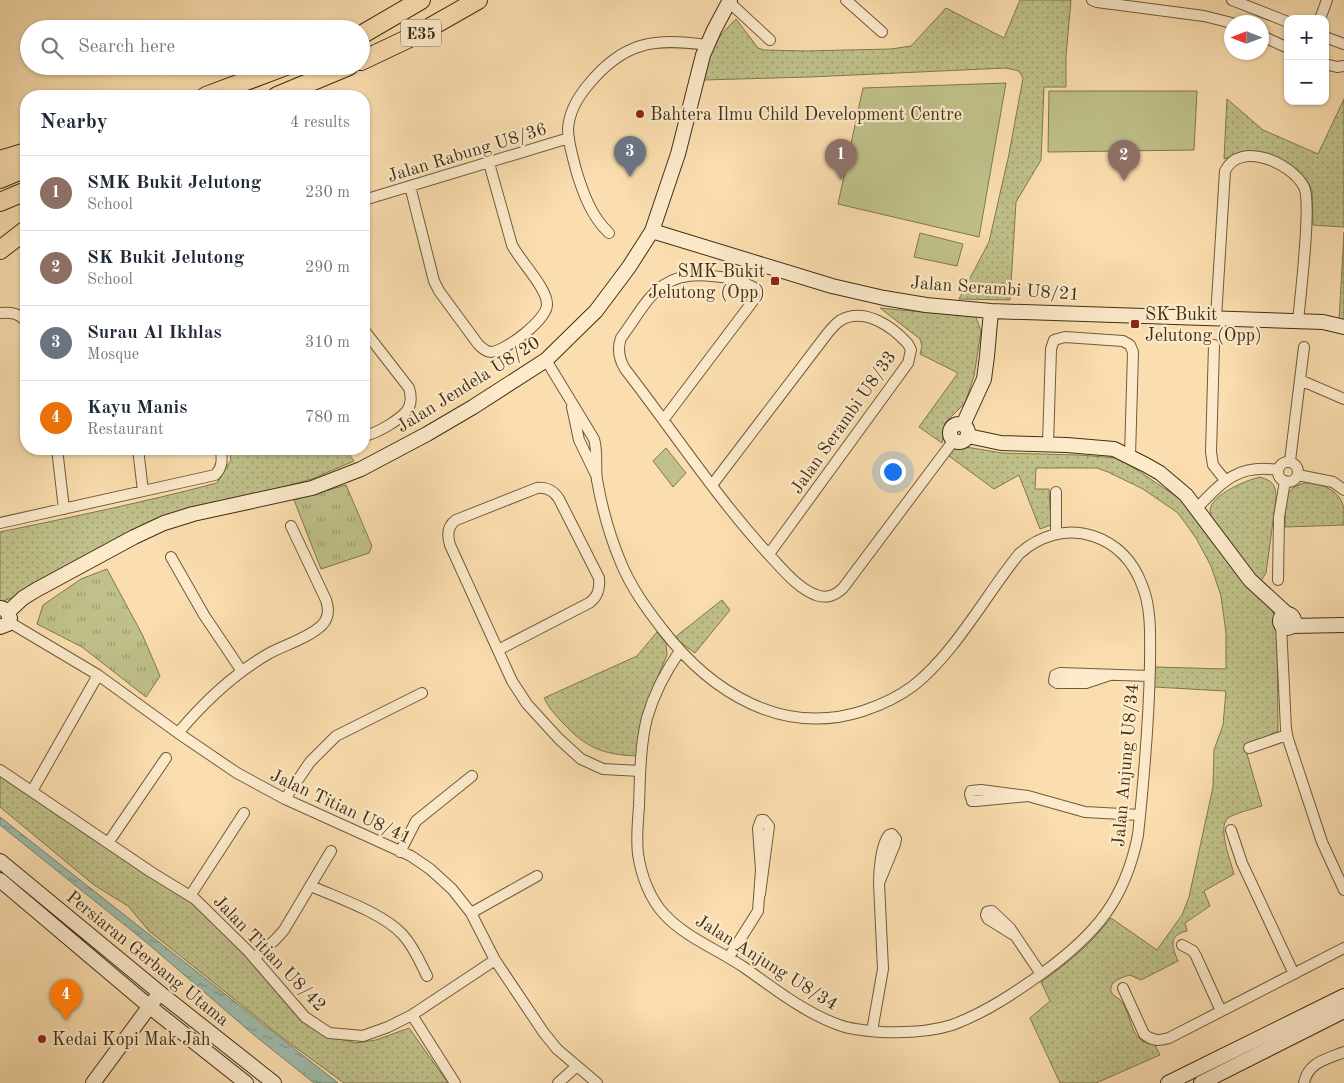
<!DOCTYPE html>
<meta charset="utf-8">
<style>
:root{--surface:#fff;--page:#f2f2f3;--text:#1f2937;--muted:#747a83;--line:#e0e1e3;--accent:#0f766e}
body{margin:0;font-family:"Old Standard TT",serif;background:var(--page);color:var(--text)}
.controls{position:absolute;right:15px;top:15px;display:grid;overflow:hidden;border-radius:10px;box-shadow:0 1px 4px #0004}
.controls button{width:45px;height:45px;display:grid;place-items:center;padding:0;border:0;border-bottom:1px solid var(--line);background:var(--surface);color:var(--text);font:25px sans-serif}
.compass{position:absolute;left:1224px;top:15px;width:45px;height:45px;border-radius:50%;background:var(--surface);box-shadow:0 1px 4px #0004;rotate:270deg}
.you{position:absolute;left:892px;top:471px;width:18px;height:18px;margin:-12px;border:4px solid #fff;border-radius:50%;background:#1a73e8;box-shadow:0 0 0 8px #1a73e833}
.badge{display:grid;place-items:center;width:32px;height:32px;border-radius:50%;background:var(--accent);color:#fff;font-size:16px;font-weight:700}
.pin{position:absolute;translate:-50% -41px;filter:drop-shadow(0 1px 2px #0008)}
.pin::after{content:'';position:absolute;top:26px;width:18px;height:15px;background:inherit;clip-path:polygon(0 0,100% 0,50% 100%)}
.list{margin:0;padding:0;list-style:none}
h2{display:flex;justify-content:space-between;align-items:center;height:65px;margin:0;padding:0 20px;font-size:21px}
h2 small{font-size:16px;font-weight:400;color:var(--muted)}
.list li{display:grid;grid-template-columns:32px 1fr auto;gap:15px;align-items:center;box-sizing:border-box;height:75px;padding:0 20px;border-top:1px solid var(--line)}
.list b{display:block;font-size:19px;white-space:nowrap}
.list p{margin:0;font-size:16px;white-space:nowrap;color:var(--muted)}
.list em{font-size:16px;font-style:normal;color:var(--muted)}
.icon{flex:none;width:28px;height:28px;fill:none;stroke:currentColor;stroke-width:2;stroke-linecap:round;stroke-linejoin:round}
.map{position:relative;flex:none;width:1344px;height:1083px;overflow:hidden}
.search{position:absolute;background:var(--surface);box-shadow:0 1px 4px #0004;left:20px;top:20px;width:350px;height:55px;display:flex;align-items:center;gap:12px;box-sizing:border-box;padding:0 18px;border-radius:28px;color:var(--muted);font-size:19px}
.panel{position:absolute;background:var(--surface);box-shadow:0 1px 4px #0004;left:20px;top:90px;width:350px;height:365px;border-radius:20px}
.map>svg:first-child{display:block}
.grass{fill:url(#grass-tufts);stroke:#807850}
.park{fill:url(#park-dots);stroke:#807850}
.pitch{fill:#c0c18a;stroke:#807850}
.water{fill:url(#water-ripples);stroke:#798470}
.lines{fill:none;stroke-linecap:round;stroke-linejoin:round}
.street-casing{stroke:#6f5b3c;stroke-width:12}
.secondary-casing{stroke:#402f16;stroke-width:16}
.highway-casing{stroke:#402f16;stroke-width:20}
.street{stroke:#fceacb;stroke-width:10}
.secondary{stroke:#fceacb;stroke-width:14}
.highway{stroke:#fbdeaf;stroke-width:18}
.poi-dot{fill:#8f2418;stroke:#fceacb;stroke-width:2}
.labels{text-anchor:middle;stroke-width:4.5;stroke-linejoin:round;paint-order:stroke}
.shield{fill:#fceacb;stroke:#78674c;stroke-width:1}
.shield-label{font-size:16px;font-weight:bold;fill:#402f16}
.poi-label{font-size:18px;fill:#402f16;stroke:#fceacb;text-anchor:start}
.street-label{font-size:18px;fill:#402f16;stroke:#fceacb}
</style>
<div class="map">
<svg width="1344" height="1083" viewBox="0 0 1344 1083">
<defs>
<pattern id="grass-tufts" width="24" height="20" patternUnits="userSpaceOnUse" patternTransform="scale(1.25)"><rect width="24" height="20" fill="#c0c18a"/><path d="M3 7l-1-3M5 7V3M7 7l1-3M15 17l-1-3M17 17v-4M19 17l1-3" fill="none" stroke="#9d9d70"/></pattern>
<pattern id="park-dots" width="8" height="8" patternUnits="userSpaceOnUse" patternTransform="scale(1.25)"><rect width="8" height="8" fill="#c0c18a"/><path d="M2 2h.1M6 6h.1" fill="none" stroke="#9d9d70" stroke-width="1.8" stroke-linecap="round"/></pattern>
<pattern id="water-ripples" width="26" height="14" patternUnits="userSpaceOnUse" patternTransform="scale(1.25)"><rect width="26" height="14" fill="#9fbcac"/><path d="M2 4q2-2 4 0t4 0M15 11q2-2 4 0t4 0" fill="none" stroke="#83998b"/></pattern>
</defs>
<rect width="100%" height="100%" fill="#fbdeaf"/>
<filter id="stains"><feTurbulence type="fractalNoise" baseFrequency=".004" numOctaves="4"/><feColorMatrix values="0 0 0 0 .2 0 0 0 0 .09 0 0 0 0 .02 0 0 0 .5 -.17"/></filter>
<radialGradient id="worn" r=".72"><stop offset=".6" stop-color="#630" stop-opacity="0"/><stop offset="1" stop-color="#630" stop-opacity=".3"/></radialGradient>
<path class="grass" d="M346 485 372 546 369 553 321 569 294 500Z
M107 569 142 634 160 676 146 697 82 647 37 624 43 605 81 579Z"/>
<path class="park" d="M1020 0H1071L1066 56V87H1044L1041 160 1016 202 1010 300 959 299 989 242 1009 154 1023 78 1019 71 1006 68 810 77 703 80C711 47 712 43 736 19L758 48 764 50 805 51 891 49 911 46 946 8 1004 38Z
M1227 99 1263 130 1318 154 1344 99V227L1313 225 1312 190 1306 179 1288 164 1268 154 1247 151 1224 159Z
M1344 232V323L1339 321Z
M880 308 976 317 981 331 974 376 965 403 945 423 942 443 919 427 958 373 920 354 922 346 920 339Z
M960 446 1002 453 1079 455 1117 458 1134 468 1183 501 1226 559 1273 612 1276 618 1277 629 1278 731 1245 747 1262 806C1253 809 1235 813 1228 818 1217 827 1231 862 1234 874L1204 891 1210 906 1185 923 1187 931C1168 935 1172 947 1178 961L1141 980 1130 975C1123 977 1109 981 1111 991 1113 997 1120 998 1122 1002 1134 1020 1128 1041 1155 1045L1160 1055 1096 1083H1060L1030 1018 1050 1001 1041 982C1069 962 1089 946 1111 918L1157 950 1182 915 1189 897 1213 787 1214 750 1223 725 1226 691 1154 687 1155 667 1226 669V633L1221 596 1211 566 1196 538 1178 513 1143 489 1108 472 1097 468H1036L1035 489H1049L1051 525 1040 529 1019 475 994 489 949 456 953 449Z
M229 449H345L354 461 312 479 247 497 118 542 36 582 15 597 0 602V532C72 517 145 502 217 483L231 460Z
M1260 477C1273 481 1276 485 1276 499L1266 573 1259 584 1211 518C1211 515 1210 512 1210 510 1212 494 1247 480 1260 477Z
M1304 483C1321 483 1340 489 1344 509 1344 513 1344 520 1344 525L1285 527C1286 506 1280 490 1304 483Z
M722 600 730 610 695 653 674 638Z
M657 632 666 643 667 655 647 702 641 721 638 756C604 755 586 748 563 723 555 715 549 708 544 698L637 656Z
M0 774 194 904 327 1036 356 1043 376 1040 409 1028 448 1083H344L284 1039 149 931 128 906 94 885 0 807Z"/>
<path class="pitch" d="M1006 83 979 237 838 204 863 88Z
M1049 91H1197L1194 150 1048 152Z
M920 233 963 244 957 266 914 257Z
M666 448 686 473 673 487 653 461Z"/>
<path class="water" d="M0 817 338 1083H314L254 1035 146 942 0 825Z"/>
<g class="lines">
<defs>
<path id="street" d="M846 0 882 32
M1092 0 1097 2 1204 16 1232 23
M1232 0 1288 22
M729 2 770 40
M1320 19 1327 0
M1262 36 1288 48
M1325 37 1344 44
M1325 64 1337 67 1344 66
M410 186 434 281 439 291 478 344C482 348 486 352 491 352 506 351 548 319 547 304 547 288 520 261 512 245L489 163
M364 200 569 138
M609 233C591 216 583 193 576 170 573 157 568 143 568 129 569 112 578 97 588 85 624 41 654 38 707 45
M0 313C11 312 19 313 26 322
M1216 318 1225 171C1240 140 1292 163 1304 187 1312 203 1300 298 1298 322
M364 330 409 388C415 408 405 415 389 425 381 430 373 434 364 436
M1214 345 1211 452 1213 465 1225 480
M546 360 594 439C598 452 595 466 597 480 602 508 610 537 621 563 632 589 646 608 663 630 711 692 782 737 863 711 881 705 897 698 913 686 955 653 985 596 1019 554 1039 536 1066 527 1093 536 1117 544 1133 561 1142 585 1152 609 1150 639 1150 664 1149 721 1144 778 1138 835 1125 900 1096 934 1044 972 1016 992 985 1013 952 1025 930 1032 906 1033 882 1032 868 1031 853 1030 839 1025 805 1013 775 989 745 968 719 950 686 938 664 914 650 899 641 875 638 854 636 838 638 822 639 806 640 777 640 746 647 718 654 694 665 672 680 651
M1300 380 1344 399
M572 407 579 440 596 475
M664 419 753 301 755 291 753 287C741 280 725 277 712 276 658 270 649 300 621 338 617 349 619 359 625 369 674 432 718 500 772 558 784 571 799 589 816 595 826 599 836 595 843 588L954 440
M1048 444 1051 349 1054 340 1065 337 1123 341 1130 345 1133 352 1130 456
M57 449 64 509
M138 449 143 491
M1290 461 1304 347
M1278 472a10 10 0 1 1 20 0a10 10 0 1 1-20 0Z
M1298 475 1333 482 1344 490
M712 485 827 334C831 329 836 323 841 320 865 307 893 327 908 344L911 350 908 363 769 554
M1056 492V534
M1197 508C1223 481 1238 464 1278 470
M0 523 215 475C223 467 222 459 221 449
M171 557 204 615 241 670
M1278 580 1279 517 1285 481
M9 622 98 675 178 733 237 773 285 799 411 856 430 869 452 889 471 913 495 960 544 1033 557 1049 597 1083
M1281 625 1286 729 1288 739 1322 842 1344 890
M498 650 589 603C598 597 600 589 599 578L559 499C554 491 546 487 537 488L456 520C447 526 447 535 450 545L512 681 527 704 559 739 581 759 603 769 640 771
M1110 675 1086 683H1057L1054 681 1055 675 1060 673 1149 676
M178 733C204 702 232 675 268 654 284 645 309 638 322 625 329 618 329 609 326 600L291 526
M1249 748 1287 735
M0 770 151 872 195 899 248 951 305 1017 329 1033 363 1036 388 1027 412 1015 495 960
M32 791 98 675
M1028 796 976 801H972L970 794 971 791 981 790 1028 796 1085 812 1140 815
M285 799 310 762 336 736 422 693
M1231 830 1242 863 1294 974
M108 843 166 758
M400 852 416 821 472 776
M311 886C338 898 383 913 403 935 414 947 420 962 427 976
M190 896 244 813
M471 913 537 876
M1012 934 988 919 986 915 987 912 992 911 1010 928 1041 974
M1182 945 1193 951 1196 956 1221 1011
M729 957 758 911 761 870 758 828 761 820H764L769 826 760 894
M254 958 275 940 284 930 331 851
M1123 988 1144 1034C1152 1041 1159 1041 1169 1038L1344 948
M412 1015 455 1083
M872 1031 883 969 879 883C879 871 881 844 889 835L892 834 896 839 895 844 879 883
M558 1083 577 1066
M1304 1083C1308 1062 1327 1059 1344 1052"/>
<path id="secondary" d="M652 231 832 286 884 298 926 305 991 311 1323 322 1344 327
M950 433a9 9 0 1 1 18 0a9 9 0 1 1-18 0Z
M963 425 984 379 987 356 991 311
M968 436 1001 443 1067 445 1114 449 1146 465 1160 473 1186 495 1250 580 1287 614
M8 612 23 598 36 590 134 537 164 523 193 514 312 488 361 469 427 434 473 407 546 360 596 311 629 267 652 231 678 154 703 55 714 30 730 0
M1280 621a7 7 0 1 1 14 0a7 7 0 1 1-14 0Z
M1291 626 1344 625
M0 627 8 624 10 618 6 610 1 608
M0 861 160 993 274 1083
M0 880 150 1007 246 1083
M93 1083 155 999
M1168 1083 1344 996
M1201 1083 1344 1011"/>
<path id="highway" d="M361 35 421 0
M361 61 420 33 478 0
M206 96 286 66
M277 96 349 66
M0 160 26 152
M0 179 26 168
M0 202 26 191
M0 250 26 230"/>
</defs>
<use href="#street" class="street-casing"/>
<use href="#secondary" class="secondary-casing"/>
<use href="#highway" class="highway-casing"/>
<use href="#street" class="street"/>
<use href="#secondary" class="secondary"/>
<use href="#highway" class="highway"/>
</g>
<g class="poi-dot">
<circle cx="640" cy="114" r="5"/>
<rect x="770" y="276" width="10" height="10" rx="2.5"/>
<rect x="1130" y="319" width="10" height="10" rx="2.5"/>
<circle cx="42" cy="1039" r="5"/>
</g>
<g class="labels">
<rect class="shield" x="401" y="19.5" width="40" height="27" rx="4"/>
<g class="shield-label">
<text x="421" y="39">E35</text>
</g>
<g class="poi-label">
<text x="650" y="120">Bahtera Ilmu Child Development Centre</text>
<text x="765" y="277" text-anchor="end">SMK Bukit<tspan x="765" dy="21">Jelutong (Opp)</tspan></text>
<text x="1145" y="320">SK Bukit<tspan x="1145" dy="21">Jelutong (Opp)</tspan></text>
<text x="52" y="1045">Kedai Kopi Mak Jah</text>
</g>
<g class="street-label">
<text transform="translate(467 152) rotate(-17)" y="6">Jalan Rabung U8/36</text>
<text transform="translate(995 288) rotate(4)" y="6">Jalan Serambi U8/21</text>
<text transform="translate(468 384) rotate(-32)" y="6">Jalan Jendela U8/20</text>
<text transform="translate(843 422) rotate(-55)" y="6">Jalan Serambi U8/33</text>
<text transform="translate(1125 765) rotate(-85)" y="6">Jalan Anjung U8/34</text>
<text transform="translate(341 806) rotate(25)" y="6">Jalan Titian U8/41</text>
<text transform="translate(270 953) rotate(46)" y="6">Jalan Titian U8/42</text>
<text transform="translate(148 958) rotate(39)" y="6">Persiaran Gerbang Utama</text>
<text transform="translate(767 962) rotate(32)" y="6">Jalan Anjung U8/34</text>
</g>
</g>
<rect width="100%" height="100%" filter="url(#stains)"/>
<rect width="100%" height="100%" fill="url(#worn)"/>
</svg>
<div class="controls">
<button>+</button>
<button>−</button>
</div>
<svg class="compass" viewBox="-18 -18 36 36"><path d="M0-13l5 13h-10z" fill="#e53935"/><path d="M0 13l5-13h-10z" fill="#747a83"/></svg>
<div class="you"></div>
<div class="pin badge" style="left:841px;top:180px;background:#8d6e63">1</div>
<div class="pin badge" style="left:1124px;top:181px;background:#8d6e63">2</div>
<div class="pin badge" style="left:630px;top:177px;background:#6b7280">3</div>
<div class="pin badge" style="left:66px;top:1020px;background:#e8710a">4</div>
<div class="search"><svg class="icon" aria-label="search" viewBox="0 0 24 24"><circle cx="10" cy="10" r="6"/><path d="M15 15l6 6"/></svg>Search here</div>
<section class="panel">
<h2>Nearby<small>4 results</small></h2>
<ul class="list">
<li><span class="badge" style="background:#8d6e63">1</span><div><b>SMK Bukit Jelutong</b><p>School</p></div><em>230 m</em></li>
<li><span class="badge" style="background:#8d6e63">2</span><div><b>SK Bukit Jelutong</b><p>School</p></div><em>290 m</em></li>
<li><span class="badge" style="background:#6b7280">3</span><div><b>Surau Al Ikhlas</b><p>Mosque</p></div><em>310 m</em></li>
<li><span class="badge" style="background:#e8710a">4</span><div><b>Kayu Manis</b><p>Restaurant</p></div><em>780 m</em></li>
</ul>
</section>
</div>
